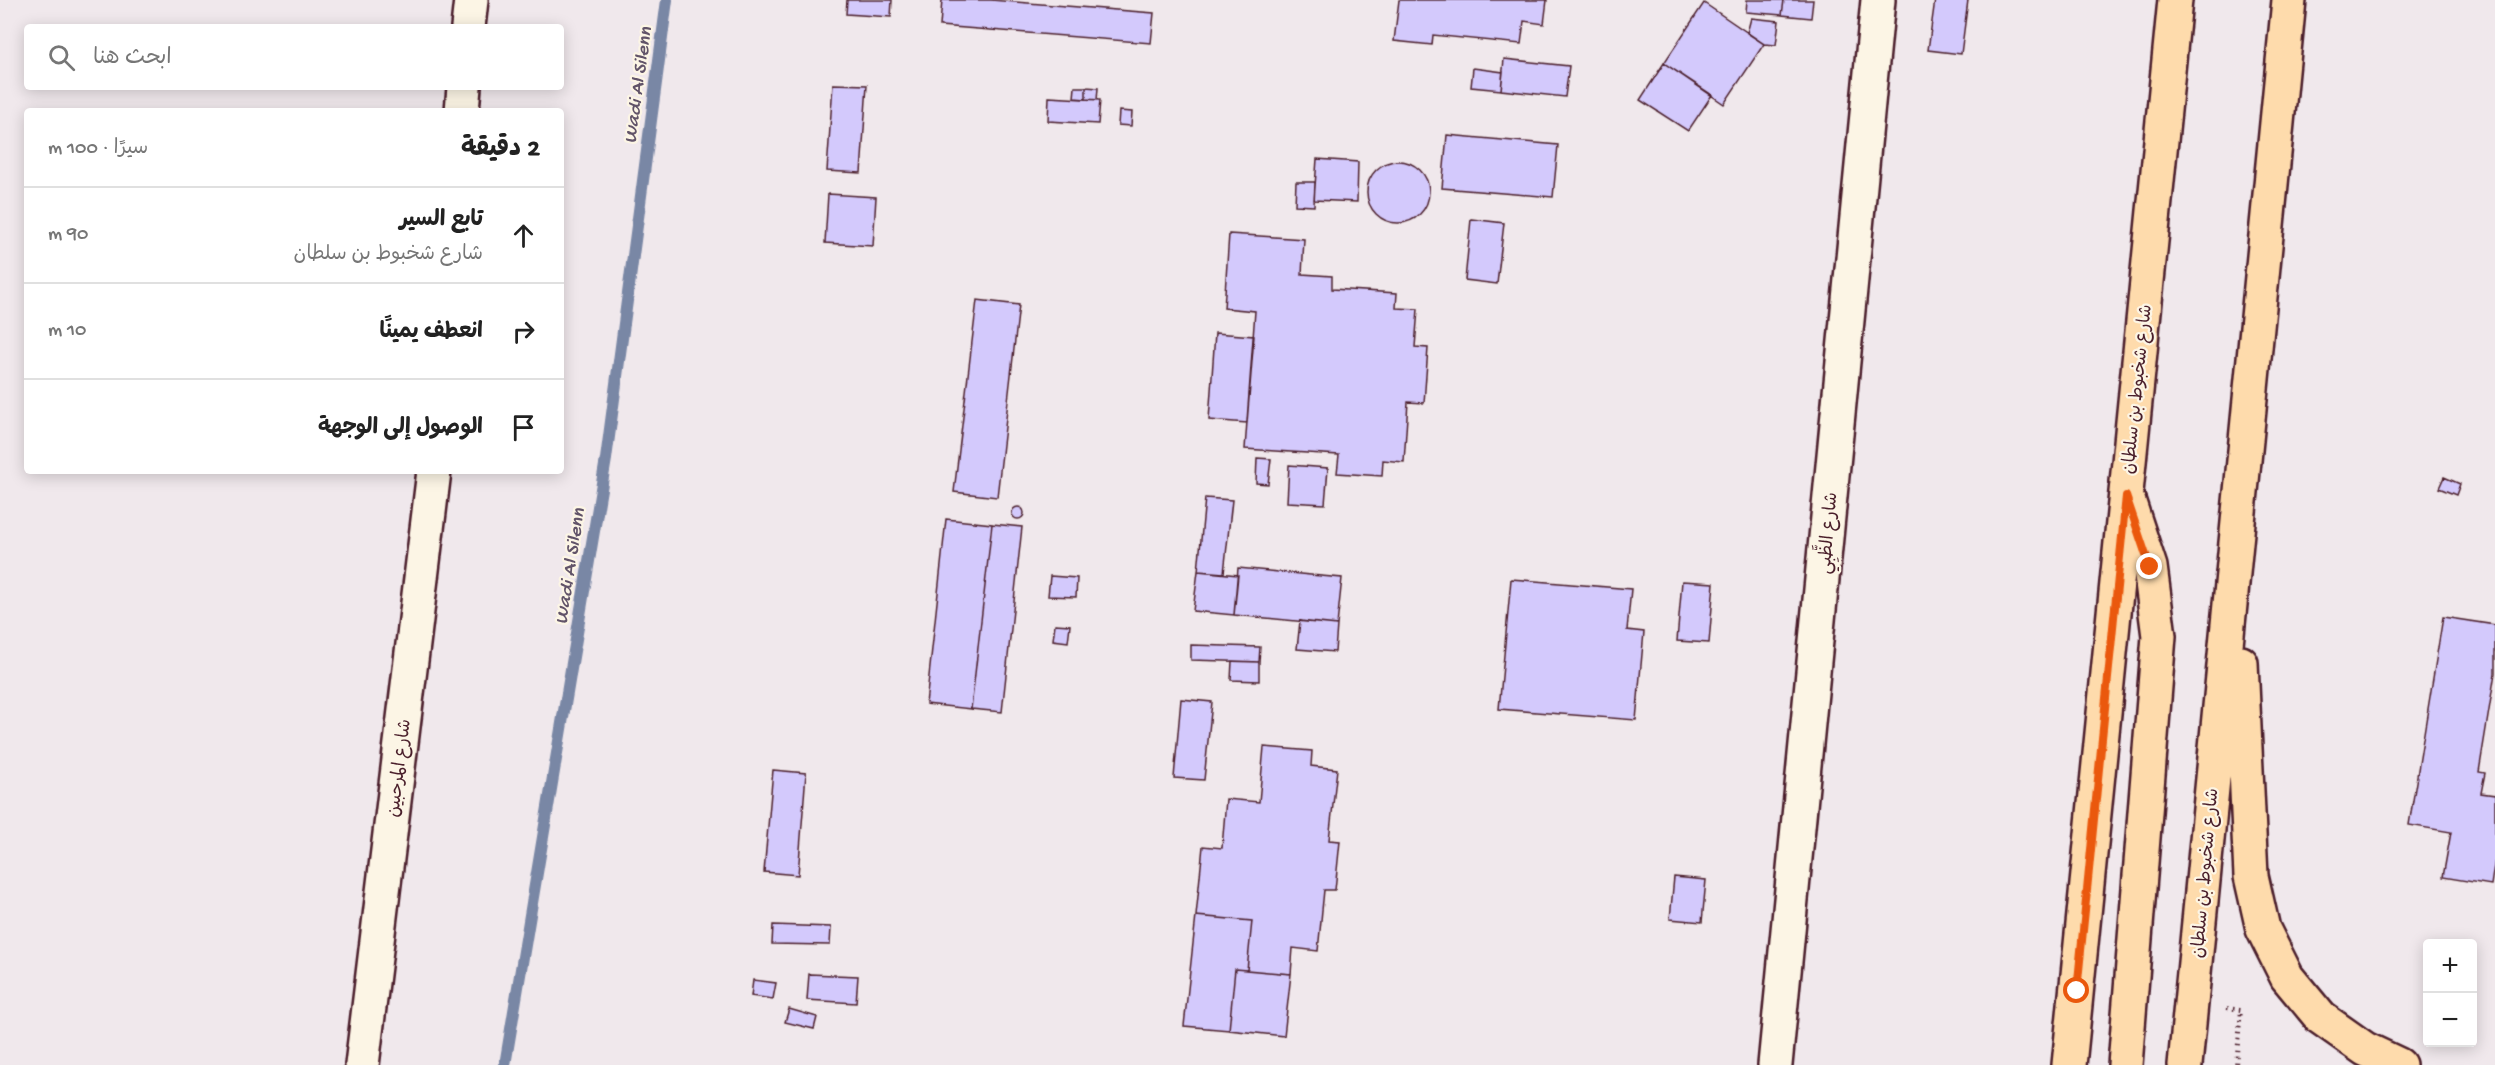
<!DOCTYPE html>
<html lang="ar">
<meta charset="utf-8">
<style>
:root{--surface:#fff;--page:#f2f2f2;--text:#222;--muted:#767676;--line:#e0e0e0}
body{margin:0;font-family:"Gochi Hand","Playpen Sans Arabic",sans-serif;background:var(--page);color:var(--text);direction:rtl}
.controls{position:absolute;right:18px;bottom:18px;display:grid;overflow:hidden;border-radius:6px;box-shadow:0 3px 15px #0003}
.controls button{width:54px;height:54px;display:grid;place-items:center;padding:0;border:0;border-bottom:2px solid var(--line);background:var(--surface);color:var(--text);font:30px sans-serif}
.stop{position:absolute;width:18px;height:18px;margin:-14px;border:4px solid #ea580c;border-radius:50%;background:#fff}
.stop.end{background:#ea580c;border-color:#fff;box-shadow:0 2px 6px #0008}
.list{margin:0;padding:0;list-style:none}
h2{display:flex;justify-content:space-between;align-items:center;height:78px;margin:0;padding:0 24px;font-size:26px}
h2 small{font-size:20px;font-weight:400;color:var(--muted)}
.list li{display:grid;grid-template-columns:39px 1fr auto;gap:18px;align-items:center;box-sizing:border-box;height:96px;padding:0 24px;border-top:2px solid var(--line)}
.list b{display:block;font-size:22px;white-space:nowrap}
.list p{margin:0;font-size:20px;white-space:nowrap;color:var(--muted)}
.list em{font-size:20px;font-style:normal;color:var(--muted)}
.icon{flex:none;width:33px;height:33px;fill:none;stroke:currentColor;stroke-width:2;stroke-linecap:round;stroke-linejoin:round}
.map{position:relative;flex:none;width:2495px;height:1065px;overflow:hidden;direction:ltr}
.search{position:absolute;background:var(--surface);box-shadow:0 3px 15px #0003;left:24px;top:24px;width:540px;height:66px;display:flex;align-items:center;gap:15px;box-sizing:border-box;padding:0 21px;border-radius:6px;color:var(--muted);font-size:22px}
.panel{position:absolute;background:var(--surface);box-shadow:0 3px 15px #0003;left:24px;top:108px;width:540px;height:366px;border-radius:6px;direction:rtl}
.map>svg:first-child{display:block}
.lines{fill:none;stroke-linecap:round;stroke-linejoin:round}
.stream{stroke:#7987a5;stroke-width:12}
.building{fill:#d3c9fc;stroke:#4a1f2b;stroke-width:1.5}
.minor-casing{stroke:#4a1f2b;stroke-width:38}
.primary-casing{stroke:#4a1f2b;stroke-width:38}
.path{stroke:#4a1f2b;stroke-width:4;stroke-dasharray:1.5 4.5;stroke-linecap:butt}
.minor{stroke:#fcf5e5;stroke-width:33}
.primary{stroke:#fedbac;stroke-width:33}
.route{stroke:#ea580c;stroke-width:8}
.labels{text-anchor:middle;stroke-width:4.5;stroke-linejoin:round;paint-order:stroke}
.street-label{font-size:18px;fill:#4a1f2b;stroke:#fcf5e5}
.water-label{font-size:20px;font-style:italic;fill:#615368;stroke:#fcf5e5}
</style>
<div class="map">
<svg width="2495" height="1065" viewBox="0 0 2495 1065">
<rect width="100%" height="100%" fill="#f0e8ec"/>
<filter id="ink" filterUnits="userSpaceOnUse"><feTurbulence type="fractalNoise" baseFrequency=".0167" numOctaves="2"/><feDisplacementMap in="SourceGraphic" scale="12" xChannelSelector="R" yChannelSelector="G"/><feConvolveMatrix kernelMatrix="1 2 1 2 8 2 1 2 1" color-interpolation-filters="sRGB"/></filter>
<g filter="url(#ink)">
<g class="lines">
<path class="stream" d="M505 1065 606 459 667 0"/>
</g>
<path class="building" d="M847 0H892L891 17 846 14Z
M942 0H991L1154 13 1151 43 940 26Z
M1399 0H1547L1544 24 1524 21 1521 44 1433 35 1432 45 1394 41Z
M1747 0H1784L1782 15 1746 12Z
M1784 0H1813L1811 18 1782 15Z
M1935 0H1968L1961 54 1928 50Z
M1704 3 1764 44 1724 104 1664 63Z
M1751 18 1779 21 1776 45 1764 44 1747 33Z
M1504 59 1569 66 1565 97 1501 90Z
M1664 63 1712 95 1688 131 1640 100Z
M1473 68 1503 72 1501 90 1471 87Z
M833 84 867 85 861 173 827 171Z
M1075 87H1086V99L1074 98Z
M1086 87 1098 88 1097 100 1086 99Z
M1049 97 1100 100 1098 124 1048 121Z
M1119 111 1132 112 1131 126 1118 125Z
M1447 135 1558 145 1553 197 1442 188Z
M1317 159 1358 162 1357 202 1314 200Z
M1367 192a31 31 0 1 1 62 0a31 31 0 1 1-62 0Z
M1296 182H1315L1314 206 1295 205Z
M828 194 876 197 873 246 825 243Z
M1471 219 1504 223 1497 284 1465 280Z
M1229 234 1304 239 1302 274 1332 276V289L1397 293 1396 308 1418 309 1415 347 1428 348 1424 403 1408 402 1404 462 1383 460 1382 476 1337 473 1339 455 1245 449 1255 311 1224 308Z
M977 300 1019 305 997 497 954 492Z
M1215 333 1254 336 1247 423 1209 420Z
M1257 458 1271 459 1268 484 1256 483Z
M1289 465 1328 468 1325 504 1287 502Z
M2444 477 2460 484 2456 495 2439 488Z
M1205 498 1232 500 1224 573 1198 571Z
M1012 513a6 6 0 1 1 12 0a6 6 0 1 1-12 0Z
M946 519 992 524 971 709 926 704Z
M992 524 1022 527 1002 712 971 709Z
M1238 568 1342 578 1337 625 1234 615Z
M1198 571 1238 575 1234 615 1193 611Z
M1050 576 1077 578 1076 597 1048 596Z
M1511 579 1631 589 1627 630 1644 632 1636 720 1499 709Z
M1682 581 1714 583 1709 643 1677 641Z
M2443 617 2495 625V673L2479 772 2485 773 2481 793 2495 795V859L2491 885 2443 877 2451 832 2409 825Z
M1300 621 1337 625 1335 652 1297 649Z
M1055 624 1070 625 1068 642 1053 640Z
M1191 645 1260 647 1259 662 1191 660Z
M1232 661 1259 662V681L1231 680Z
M1181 699 1212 702 1204 780 1174 778Z
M1264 747 1312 751 1311 766 1337 769 1329 840 1340 841 1335 890H1324L1318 951 1293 948 1291 974 1247 970 1252 921 1196 916 1203 846 1222 848 1226 799 1259 802Z
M773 770 806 773 798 875 764 872Z
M1674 877 1706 880 1702 922 1670 919Z
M1196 916 1252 921 1247 970 1235 969 1229 1030 1184 1026Z
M773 925 831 927 830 945 772 944Z
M1235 969 1291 974 1284 1036 1229 1030Z
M809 974 858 976 856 1003 807 1000Z
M753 980 776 983 773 999 751 996Z
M789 1009 817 1017 814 1029 785 1022Z"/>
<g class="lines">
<defs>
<path id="minor" d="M468 27 471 0
M462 111 464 87
M362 1065 434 471
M1775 1065 1878 0"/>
<path id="primary" d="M2241 663 2251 876 2263 929 2287 977 2321 1018 2365 1049 2399 1065
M2069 1065 2175 0
M2125 1065 2159 636 2150 567 2129 503
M2185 1065 2289 0"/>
</defs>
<use href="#minor" class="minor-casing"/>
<use href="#primary" class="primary-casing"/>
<path class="path" d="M2227 1008 2241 1010 2236 1065"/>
<use href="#minor" class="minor"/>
<use href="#primary" class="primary"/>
</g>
</g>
<g class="lines" filter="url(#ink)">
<path class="route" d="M2077 991 2126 496 2150 567"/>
</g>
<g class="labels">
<g class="street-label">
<text transform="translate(2136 389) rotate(-84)" y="6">شارع شخبوط بن سلطان</text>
<text transform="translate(1827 533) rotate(-85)" y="6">شارع الظَّبِي</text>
<text transform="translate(398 768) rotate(-83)" y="6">شارع المرحبين</text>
<text transform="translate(2204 873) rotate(-85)" y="6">شارع شخبوط بن سلطان</text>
</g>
<g class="water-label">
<text transform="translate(636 85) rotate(-82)" y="7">Wadi Al Silenn</text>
<text transform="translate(568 566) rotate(-81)" y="7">Wadi Al Silenn</text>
</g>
</g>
</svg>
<div class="controls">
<button>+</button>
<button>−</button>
</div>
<div class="stop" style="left:2077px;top:991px"></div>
<div class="stop end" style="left:2150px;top:567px"></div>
<div class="search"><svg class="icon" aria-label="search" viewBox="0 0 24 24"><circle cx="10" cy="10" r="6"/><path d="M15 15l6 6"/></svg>ابحث هنا</div>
<section class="panel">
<h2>2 دقيقة<small>سيرًا · 100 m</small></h2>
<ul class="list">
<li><svg class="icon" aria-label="ahead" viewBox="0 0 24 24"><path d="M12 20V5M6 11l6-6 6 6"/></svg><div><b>تابع السير</b><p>شارع شخبوط بن سلطان</p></div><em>90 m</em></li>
<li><svg class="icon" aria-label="right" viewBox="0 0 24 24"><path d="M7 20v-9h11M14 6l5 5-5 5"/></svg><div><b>انعطف يمينًا</b></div><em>10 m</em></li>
<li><svg class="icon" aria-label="arrive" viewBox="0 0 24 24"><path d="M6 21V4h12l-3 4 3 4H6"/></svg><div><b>الوصول إلى الوجهة</b></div></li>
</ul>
</section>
</div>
